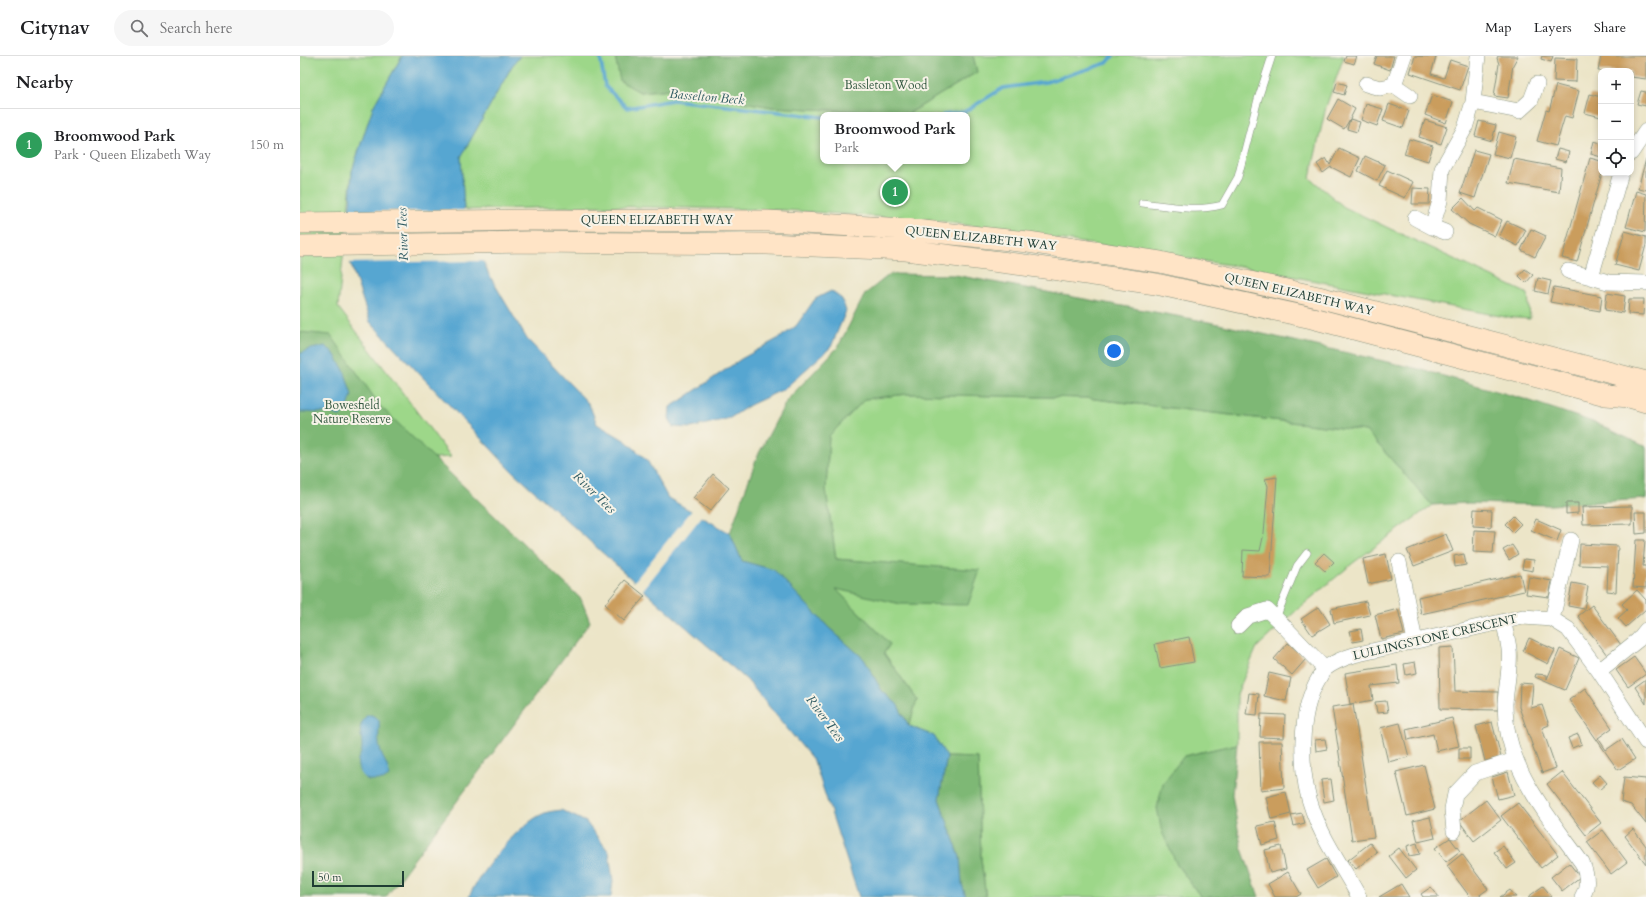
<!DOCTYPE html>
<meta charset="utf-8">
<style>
:root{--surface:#fff;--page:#f6f6f6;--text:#202124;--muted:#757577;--line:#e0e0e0;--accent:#b45309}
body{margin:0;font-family:Cardo,serif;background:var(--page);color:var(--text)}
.controls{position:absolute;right:12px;top:12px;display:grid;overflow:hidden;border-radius:8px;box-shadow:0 2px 6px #0003}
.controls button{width:36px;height:36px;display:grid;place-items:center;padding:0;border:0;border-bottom:1px solid var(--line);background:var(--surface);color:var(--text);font:20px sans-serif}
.scale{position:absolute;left:12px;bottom:10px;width:92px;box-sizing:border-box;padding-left:4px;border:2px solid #1f3d34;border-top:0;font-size:11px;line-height:14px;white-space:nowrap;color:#1f3d34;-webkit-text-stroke:3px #f7f3e8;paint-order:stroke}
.you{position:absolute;left:814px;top:295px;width:14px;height:14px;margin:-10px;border:3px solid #fff;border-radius:50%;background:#1a73e8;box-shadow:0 0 0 6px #1a73e833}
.badge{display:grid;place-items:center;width:26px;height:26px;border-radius:50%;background:var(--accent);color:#fff;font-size:13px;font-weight:700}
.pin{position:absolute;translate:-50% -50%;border:2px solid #fff;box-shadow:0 1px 4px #0006}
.popup{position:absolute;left:520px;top:56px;width:150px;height:52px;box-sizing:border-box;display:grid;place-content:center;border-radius:8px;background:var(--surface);filter:drop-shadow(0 1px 3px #0005);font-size:13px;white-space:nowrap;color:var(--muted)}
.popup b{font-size:15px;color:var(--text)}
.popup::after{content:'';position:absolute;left:50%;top:100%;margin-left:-8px;border:8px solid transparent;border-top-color:var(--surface)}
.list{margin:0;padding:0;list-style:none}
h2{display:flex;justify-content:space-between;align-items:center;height:52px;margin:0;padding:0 16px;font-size:17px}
h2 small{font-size:13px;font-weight:400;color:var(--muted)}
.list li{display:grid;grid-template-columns:26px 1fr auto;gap:12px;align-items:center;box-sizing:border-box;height:72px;padding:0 16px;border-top:1px solid var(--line)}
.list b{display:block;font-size:15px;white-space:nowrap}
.list p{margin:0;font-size:13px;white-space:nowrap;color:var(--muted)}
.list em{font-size:13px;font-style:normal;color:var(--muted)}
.icon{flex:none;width:22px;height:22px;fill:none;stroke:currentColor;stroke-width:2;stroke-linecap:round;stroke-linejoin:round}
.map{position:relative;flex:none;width:1346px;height:841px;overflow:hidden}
header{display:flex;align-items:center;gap:24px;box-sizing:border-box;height:56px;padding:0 20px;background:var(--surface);border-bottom:1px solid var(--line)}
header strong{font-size:19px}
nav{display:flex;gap:22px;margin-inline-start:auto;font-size:14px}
.search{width:280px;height:36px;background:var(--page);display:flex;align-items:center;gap:10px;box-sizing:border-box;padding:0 14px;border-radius:22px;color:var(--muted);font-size:15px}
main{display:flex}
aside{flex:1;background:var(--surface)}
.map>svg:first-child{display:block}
.green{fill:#9dd789;stroke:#5e8a5e;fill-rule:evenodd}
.forest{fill:#7eb875;stroke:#4e7a54}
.water{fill:#57a6d1;stroke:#3b7282}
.pier{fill:#ece5c8}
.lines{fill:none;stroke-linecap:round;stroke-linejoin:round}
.stream{stroke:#57a6d1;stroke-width:3.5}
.building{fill:#ca9d5d}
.lane-casing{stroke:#86917e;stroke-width:8}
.street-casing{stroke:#86917e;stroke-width:16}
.secondary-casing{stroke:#86917e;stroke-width:22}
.lane{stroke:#fff;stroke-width:7}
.street{stroke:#fff;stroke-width:15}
.secondary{stroke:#ffe4c6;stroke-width:21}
.labels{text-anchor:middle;stroke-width:4;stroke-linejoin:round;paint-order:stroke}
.park-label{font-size:12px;fill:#385c45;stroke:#f7f3e8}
.street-label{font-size:12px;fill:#1f3d34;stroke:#f7f3e8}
.water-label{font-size:13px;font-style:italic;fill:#305c63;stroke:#f7f3e8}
</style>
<header>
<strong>Citynav</strong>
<div class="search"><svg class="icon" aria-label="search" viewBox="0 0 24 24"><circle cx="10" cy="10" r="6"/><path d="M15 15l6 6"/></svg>Search here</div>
<nav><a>Map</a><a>Layers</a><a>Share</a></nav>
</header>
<main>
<aside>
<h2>Nearby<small></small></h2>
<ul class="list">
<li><span class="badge" style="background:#2e9e5b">1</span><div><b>Broomwood Park</b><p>Park · Queen Elizabeth Way</p></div><em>150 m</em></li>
</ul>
</aside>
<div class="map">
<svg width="1346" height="841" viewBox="0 0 1346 841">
<rect width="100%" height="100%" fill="#f7f3e8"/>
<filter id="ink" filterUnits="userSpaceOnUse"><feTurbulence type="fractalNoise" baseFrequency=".025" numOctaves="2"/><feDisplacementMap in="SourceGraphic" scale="8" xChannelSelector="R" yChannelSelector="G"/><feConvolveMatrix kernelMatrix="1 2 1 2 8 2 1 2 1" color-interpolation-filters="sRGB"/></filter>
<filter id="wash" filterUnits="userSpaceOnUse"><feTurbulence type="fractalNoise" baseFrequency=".012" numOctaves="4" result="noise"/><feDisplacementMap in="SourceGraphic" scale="16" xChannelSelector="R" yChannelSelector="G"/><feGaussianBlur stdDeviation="0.9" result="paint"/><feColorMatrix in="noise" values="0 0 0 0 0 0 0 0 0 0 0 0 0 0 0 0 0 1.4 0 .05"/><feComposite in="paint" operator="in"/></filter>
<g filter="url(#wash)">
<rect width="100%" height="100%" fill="#ece5c8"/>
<path class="green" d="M0 0H102L73 51 52 115 38 251 151 401 0 411Z
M220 0H315L321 25 340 36 371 33 472 51 608 58 677 16 673 0H1044L1026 51 1010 122 1044 151 1228 238 1230 263 1205 261 943 211 639 165 485 154 295 150 164 154 161 101 212 10ZM523 59H667V105H523Z
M607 338 786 342 1066 375 1132 449 1053 507 998 553 957 591 937 638V688L884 700 877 809 901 841H686L681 803 678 702 647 701 634 680 609 670 617 644 584 597 590 588 535 532 601 548 680 515 536 503 526 434 529 380 565 343Z"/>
<path class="forest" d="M315 0H673L677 16 608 58 472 51 371 33 340 36 320 25Z
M590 218 655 219 914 267 1119 313 1224 343 1296 367 1346 391V443L1250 449 1168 447 1132 449 1066 375 786 342 607 338 565 343 529 380 526 434 536 503 680 514 668 549 601 548 536 533 590 588 584 597 617 644 609 670 597 648 582 635 564 603 529 572 474 514 442 505 430 477 457 401 487 344 538 291 565 238Z
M0 276 31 279 80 350 281 543 290 566 86 841H0Z
M937 688 932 739 941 790 959 841H901L877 809 862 776 857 752 863 727 884 700Z
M647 701 678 702 681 803 686 841H666L662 829 660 801 639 743Z"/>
<path class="water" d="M102 0H220L212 10 161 101 164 154 188 217 227 283 289 348 297 368 326 385 347 404 368 442 430 477 442 505 474 514 529 572 564 603 582 635 597 648 609 670 634 680 647 701 639 743 660 801 662 828 666 841H559L514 705 447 624 357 546 212 415 70 266 47 197 52 115 73 51Z
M531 235 542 243 546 255 531 291 484 333 450 349 430 362 391 372 373 371 369 362 370 351 380 345 441 303 481 281 496 270 515 243Z
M25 290 33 296 44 314 52 339 47 354 40 360 31 357 0 356V298L7 294Z
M67 659H72L79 664C80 673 77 683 80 693 82 703 89 708 89 720L83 724H68C61 720 56 712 58 703 60 699 62 696 62 691 62 675 56 673 67 659Z
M261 754 286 766 309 796 313 825 311 841H169C179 816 220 766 245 757 250 755 256 755 261 754Z"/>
<path class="pier" d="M166 154 186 205 48 207 45 197 47 156Z
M393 453 403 459 342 535 333 527Z"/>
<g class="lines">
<path class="stream" d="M300 0 305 30 327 52 373 44 523 61
M643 59 664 56 703 32 746 26 807 7 813 0"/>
</g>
<g id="blocks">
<path class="building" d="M1046 0H1057L1054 8 1044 5Z
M1077 0H1094L1090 14 1074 8Z
M1115 0 1136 1 1131 18 1144 22 1150 4 1168 10 1160 34 1110 17Z
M1198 0H1218L1213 9 1208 42 1194 40 1199 8 1197 2Z
M1242 0H1253L1251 6 1241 3Z
M1301 0H1346V23L1331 21V15H1298Z
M1255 2 1277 3 1276 26 1254 25Z
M1037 26 1047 29 1044 39 1034 36Z
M1256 29 1279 35 1272 62 1265 60 1256 90 1237 85 1246 54 1249 55Z
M1341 35 1346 36V50L1337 48Z
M1290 38 1301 41V61L1285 57Z
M1132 39 1153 46 1146 67 1125 59Z
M1038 43 1055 53 1050 63 1060 66 1057 76 1047 73 1050 63 1044 73 1027 63Z
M1066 48 1083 53 1077 70 1061 64Z
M1089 48 1109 55 1103 72 1083 65Z
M1125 64 1147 71 1141 88 1119 81Z
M1179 65 1196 69 1192 85 1175 80Z
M1199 76 1216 81 1210 102 1193 98Z
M1109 83 1133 90 1128 105 1104 98Z
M1294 85 1301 87V101L1291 98Z
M1039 92 1060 102 1051 121 1031 111 1023 117 1017 108 1026 102 1030 109Z
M1258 93 1269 96 1266 106 1255 103Z
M1174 94 1189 98 1175 142 1160 137Z
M1065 100 1085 109 1077 125 1058 115Z
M1290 102 1301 105 1302 117 1277 206 1262 202Z
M1214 103 1261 112 1259 136 1208 127Z
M1346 103V134L1338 132Z
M1087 114 1113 126 1105 142 1079 130Z
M1113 132 1130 133 1129 148H1112Z
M1336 135 1346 138 1345 176 1326 171Z
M1163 142 1175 155 1178 152 1202 164 1195 180 1169 168 1152 153Z
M1207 165 1226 174 1218 190 1199 181Z
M1231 173 1246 180 1235 201 1221 194Z
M1325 175 1346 181V189L1339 215 1315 209Z
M1225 213 1233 219 1226 227 1219 220Z
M1238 222 1251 225 1248 238 1235 235Z
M1254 231 1302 240 1300 255 1250 246Z
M1307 237 1325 240 1323 257 1305 254Z
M1329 243H1344L1343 259 1328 258Z
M413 418 429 432 410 455 393 442Z
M977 421 970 521 942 520 943 494 960 495 964 477 968 430 965 423Z
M1266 447H1278V457L1266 458Z
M1332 450V468L1283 469 1282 451Z
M1174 453 1192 454 1191 471 1173 470Z
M1335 456H1346V477L1336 478Z
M1213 460 1221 468 1213 476 1205 468Z
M1236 463 1261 474 1257 485 1231 474Z
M1174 474 1195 475 1193 497 1173 496Z
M1146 478 1153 495 1114 510 1107 494Z
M1336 484H1345L1343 510H1346V532L1333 531Z
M1280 488 1318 490 1316 536 1307 535 1308 510 1279 509Z
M1212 489 1218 498 1209 504 1203 494Z
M1024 497 1034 506 1025 515 1015 506Z
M1086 498 1091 523 1068 528 1063 503Z
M1164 498 1166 509 1155 511 1154 500Z
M1224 503 1234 504 1233 515 1222 513Z
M1220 518 1224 535 1121 558 1118 541Z
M1229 521 1252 525 1249 541 1226 538Z
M325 524 345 540 324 565 305 548Z
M1272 527 1288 530 1284 553 1268 550Z
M1337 534 1346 544V553L1326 571 1318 562 1327 554 1322 548Z
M1066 545 1070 559 1034 567 1031 553Z
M1292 549 1321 589 1307 599 1278 560Z
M1019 551 1030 568 1012 579 1001 563Z
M1098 553 1104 578 1081 583 1075 559Z
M1061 573 1063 584 1053 586 1050 575Z
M889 581 894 606 860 612 855 588Z
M1229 582 1255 594 1248 608 1223 595Z
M988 587 1006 603 992 619 974 603Z
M1153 591 1155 635 1198 636V654L1140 653 1139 592Z
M1260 593 1279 602 1265 634 1235 621 1236 618 1247 619V623Z
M1334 601 1346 618 1328 631 1316 614Z
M1115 606 1117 617 1106 619 1104 608Z
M1097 609 1099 627 1071 630 1073 644 1050 648 1045 617Z
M969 617 991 622 986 645 964 640Z
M1346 623V648L1335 631Z
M1220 627 1233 628 1231 652 1242 649 1249 669 1242 672 1256 712 1242 717 1219 651Z
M1285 632 1312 672 1298 682 1306 694 1322 683 1335 703 1318 714 1269 644Z
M949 637 959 638 957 659 946 658Z
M1086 645 1088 656 1077 657 1075 646Z
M1053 648 1074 781 1052 784 1032 651Z
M961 658 985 659 984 682 960 681Z
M1152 662 1159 690 1137 695 1133 678 1108 684 1106 673Z
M1192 666 1201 701 1185 705 1176 670Z
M1100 667 1109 701 1088 706 1080 672Z
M1278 678 1282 688 1272 692 1268 682Z
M1025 683 1027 693 1016 695 1015 684Z
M959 686H982L984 732 961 735Z
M1159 692H1170V703H1159Z
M1124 709 1135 753 1107 760 1096 716Z
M1208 716 1214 739 1198 743 1192 721Z
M1262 716 1301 767 1286 779 1247 728Z
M1300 719 1307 727 1299 734 1292 726Z
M1324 721 1346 723V768L1331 749 1321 746Z
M1031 723 1034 744 1024 746 1021 724Z
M986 736 991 758 971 763 966 741Z
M1186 744 1201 764 1174 785 1159 765Z
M1218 747 1258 799 1241 812 1201 760Z
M1002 757 1005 767 994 770 991 759Z
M1130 761 1135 782 1118 786 1113 765Z
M975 766 979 784 962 789 957 770Z
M1333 773 1346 790V808L1325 780Z
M1303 774 1327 806 1311 818 1287 786Z
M1150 782 1160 795 1146 806 1135 792Z
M1070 787 1077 796 1056 813 1048 804Z
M1117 787 1120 798 1109 800 1107 790Z
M981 790 986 813 970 817 965 794Z
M1203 790 1216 807 1207 813 1194 796Z
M1099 792 1116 814 1106 822 1089 800Z
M1162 798 1188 833 1177 841H1170L1147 810Z
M1026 803 1036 821 1018 832 1007 814Z
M1269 807 1280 821 1262 835 1251 821Z
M988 816 1001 838 996 841H975L968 828Z
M1101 828 1109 841H1079Z
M1243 830 1252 841H1228Z
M1131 831 1139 841H1123L1121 838Z
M1210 834 1216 841H1200Z"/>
</g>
</g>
<g filter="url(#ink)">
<use href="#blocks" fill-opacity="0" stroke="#86917e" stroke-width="1"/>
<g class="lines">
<defs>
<path id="lane" d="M842 147C868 150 897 156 922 149L938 121 958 43 972 0
M976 562 997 510 1007 497"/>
<path id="street" d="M1066 28 1080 32 1094 29 1104 0
M1094 29 1110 40
M1173 46 1219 55 1231 44 1237 28
M1331 97 1346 75
M1321 117 1291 221 1308 226 1346 227
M1115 162 1132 171
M1145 176 1132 171 1140 145 1142 113 1165 72 1173 46 1178 0
M1268 215 1291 221
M1099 506 1115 585
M1252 563 1271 484
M1204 566C1205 575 1208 584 1209 593 1211 611 1206 630 1205 648 1205 712 1247 758 1282 807 1287 818 1289 830 1282 841
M938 570 948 560 967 554 981 567 1025 613
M1299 615 1338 584 1346 574
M1154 775 1152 753 1155 738 1175 717 1215 704
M1059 841C1044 813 1024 786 1013 755 999 718 998 656 1019 622 1021 619 1023 614 1026 612 1034 606 1044 602 1054 599L1223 561 1252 563 1268 573 1299 615 1346 686"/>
<path id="secondary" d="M0 167 227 164 468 165 605 173 728 186 860 206 1018 241 1346 326
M0 190 227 186 467 188 606 194 724 209 856 228 1012 262 1306 339 1329 341 1346 346"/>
</defs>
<use href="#lane" class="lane-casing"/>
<use href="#street" class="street-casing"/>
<use href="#secondary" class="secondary-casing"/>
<use href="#lane" class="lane"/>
<use href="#street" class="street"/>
<use href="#secondary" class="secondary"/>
</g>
</g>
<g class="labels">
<g class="park-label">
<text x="586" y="33">Bassleton Wood</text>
<text x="52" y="353">Bowesfield<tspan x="52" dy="14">Nature Reserve</tspan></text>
</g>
<g class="street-label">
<text x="357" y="168">QUEEN ELIZABETH WAY</text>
<text transform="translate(681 182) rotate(6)" y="4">QUEEN ELIZABETH WAY</text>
<text transform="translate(999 238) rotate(13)" y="4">QUEEN ELIZABETH WAY</text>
<text transform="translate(1135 581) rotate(-13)" y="4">LULLINGSTONE CRESCENT</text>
</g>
<g class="water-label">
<text transform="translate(407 40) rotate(5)" y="5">Basselton Beck</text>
<text transform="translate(102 178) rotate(-92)" y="5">River Tees</text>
<text transform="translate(295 436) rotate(44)" y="5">River Tees</text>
<text transform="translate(526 662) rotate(53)" y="5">River Tees</text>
</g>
</g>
</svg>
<div class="controls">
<button>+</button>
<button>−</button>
<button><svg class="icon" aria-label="locate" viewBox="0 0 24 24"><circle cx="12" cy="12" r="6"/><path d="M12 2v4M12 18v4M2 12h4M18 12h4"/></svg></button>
</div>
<div class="scale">50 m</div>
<div class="you"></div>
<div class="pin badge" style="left:595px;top:136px;background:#2e9e5b">1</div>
<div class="popup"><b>Broomwood Park</b>Park</div>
</div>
</main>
